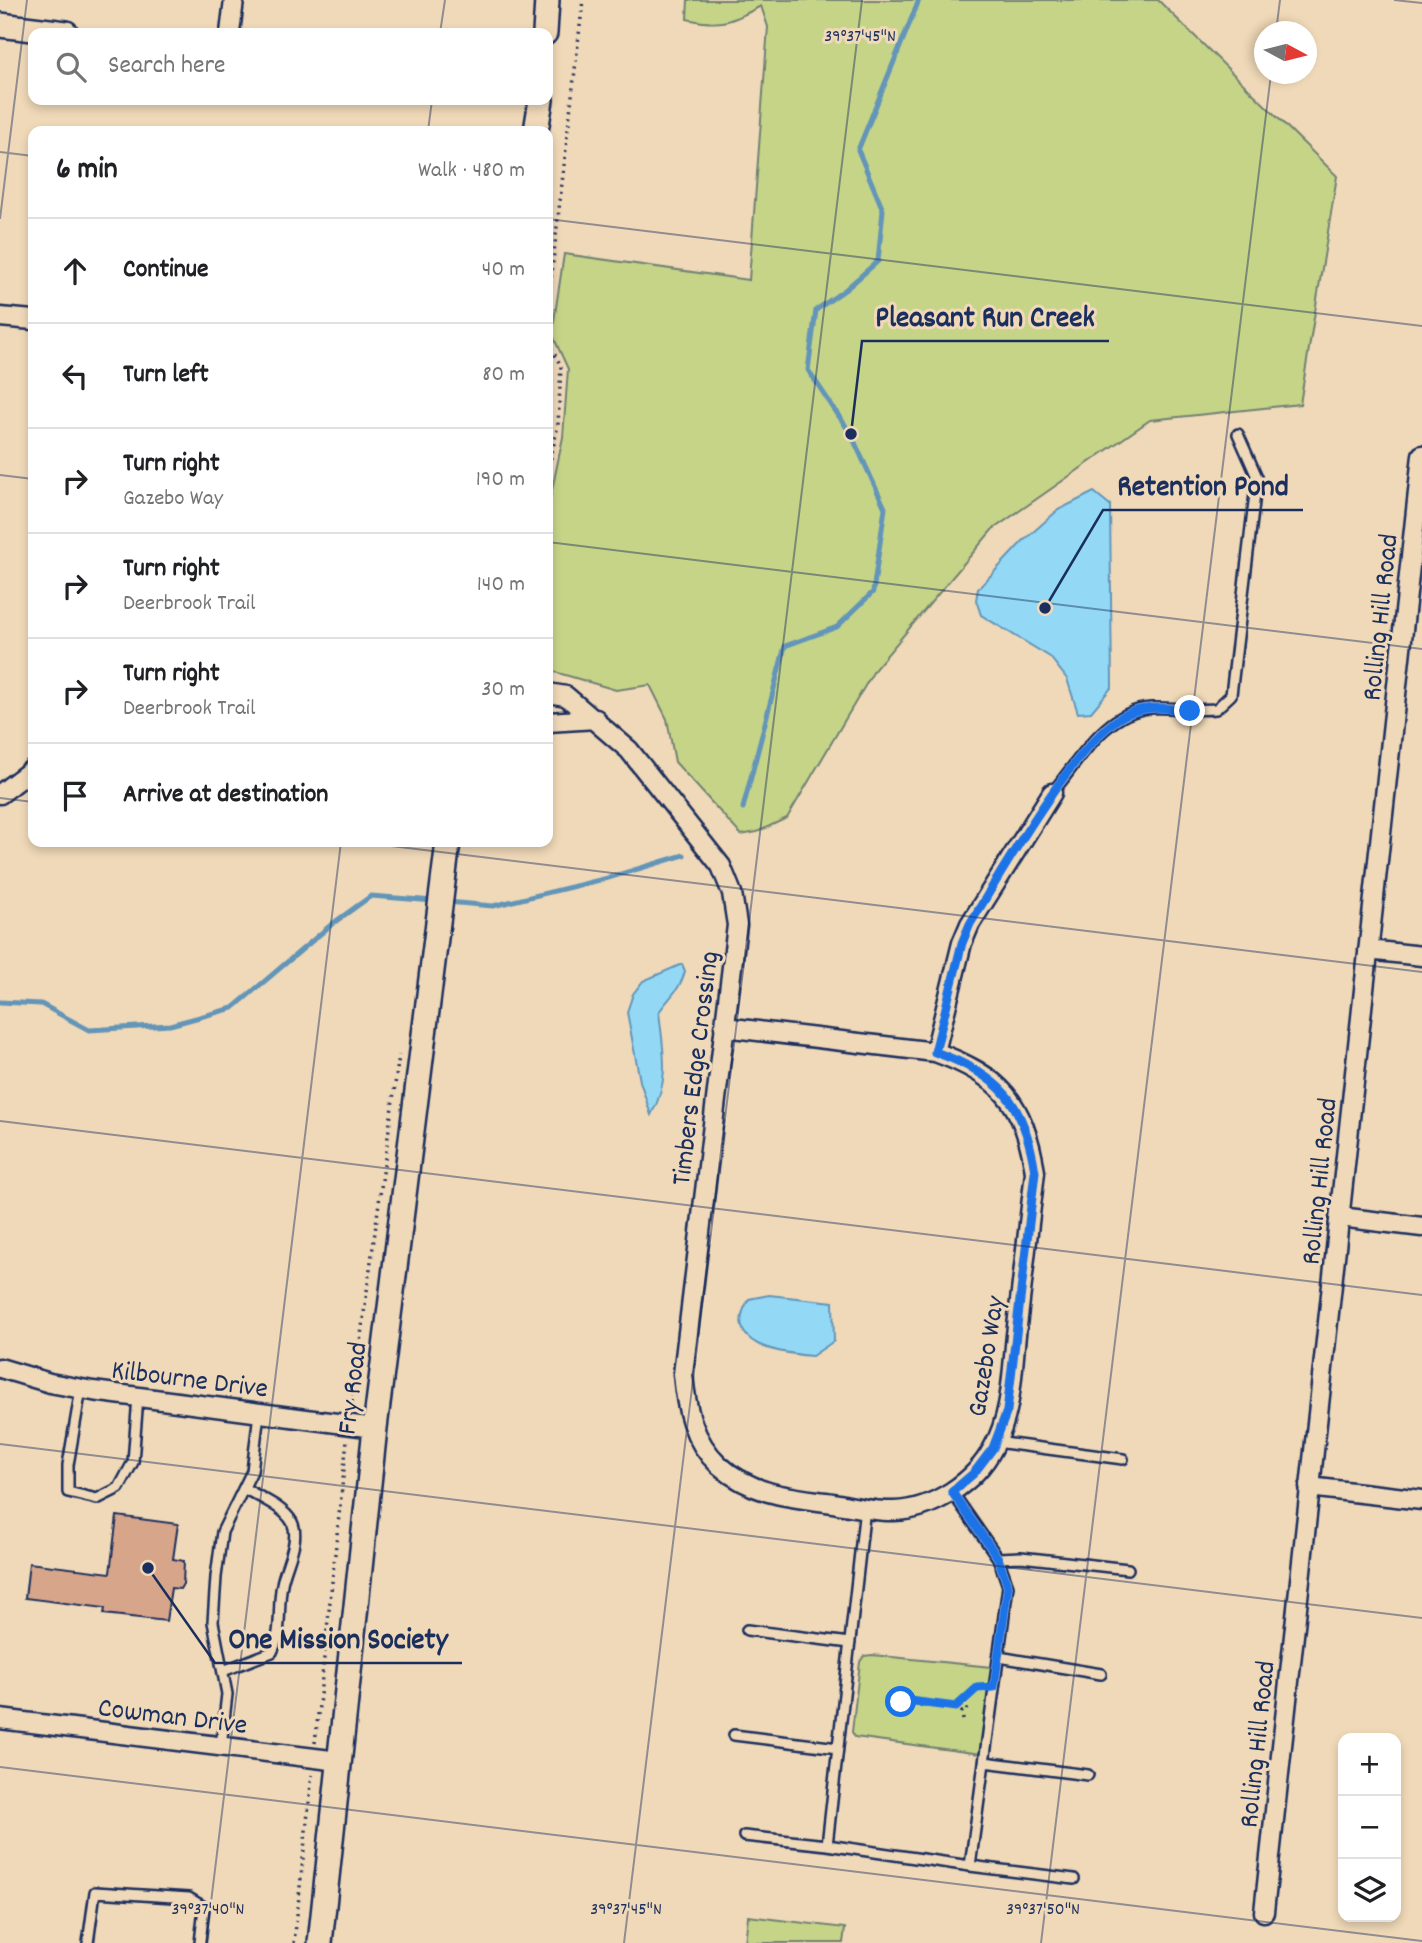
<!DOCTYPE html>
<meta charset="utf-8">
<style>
:root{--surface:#fff;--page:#f6f6f6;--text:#202124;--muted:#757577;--line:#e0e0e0}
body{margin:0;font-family:Dekko,sans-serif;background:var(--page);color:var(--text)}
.controls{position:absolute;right:21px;bottom:21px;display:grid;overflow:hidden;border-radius:14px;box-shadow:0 4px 10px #0003}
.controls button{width:63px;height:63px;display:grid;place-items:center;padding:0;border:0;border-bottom:2px solid var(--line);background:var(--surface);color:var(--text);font:35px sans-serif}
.compass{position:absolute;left:1254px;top:21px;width:63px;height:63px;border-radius:50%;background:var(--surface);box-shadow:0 4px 10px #0003;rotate:97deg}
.stop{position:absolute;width:21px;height:21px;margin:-16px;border:5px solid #1a73e8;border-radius:50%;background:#fff}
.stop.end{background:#1a73e8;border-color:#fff;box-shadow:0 2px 7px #0008}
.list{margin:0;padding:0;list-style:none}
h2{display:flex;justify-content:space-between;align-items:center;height:91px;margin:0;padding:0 28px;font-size:30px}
h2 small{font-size:23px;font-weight:400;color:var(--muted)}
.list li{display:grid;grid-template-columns:46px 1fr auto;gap:21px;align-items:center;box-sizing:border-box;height:105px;padding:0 28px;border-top:2px solid var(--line)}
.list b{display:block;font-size:26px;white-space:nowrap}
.list p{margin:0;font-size:23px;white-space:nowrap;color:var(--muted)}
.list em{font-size:23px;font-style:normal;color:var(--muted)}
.icon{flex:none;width:38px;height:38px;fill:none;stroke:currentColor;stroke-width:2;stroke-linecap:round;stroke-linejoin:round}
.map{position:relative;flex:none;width:1422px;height:1943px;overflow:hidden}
.search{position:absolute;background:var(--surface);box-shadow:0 4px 10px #0003;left:28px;top:28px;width:525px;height:77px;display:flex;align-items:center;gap:18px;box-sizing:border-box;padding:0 24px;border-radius:14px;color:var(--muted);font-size:26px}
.panel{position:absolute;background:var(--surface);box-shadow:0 4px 10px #0003;left:28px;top:126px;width:525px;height:721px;border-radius:14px}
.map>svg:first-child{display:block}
.green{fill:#c6d488;stroke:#708273;stroke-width:2}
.water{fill:#93d9f5;stroke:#6395b9;stroke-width:2}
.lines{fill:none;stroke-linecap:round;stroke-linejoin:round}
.stream{stroke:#6395b9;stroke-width:5}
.building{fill:#d7a58a;stroke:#1b2f5e;stroke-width:2}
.service-casing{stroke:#1b2f5e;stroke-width:14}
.minor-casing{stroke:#1b2f5e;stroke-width:23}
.tertiary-casing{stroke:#1b2f5e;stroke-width:28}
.path{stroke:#1b2f5e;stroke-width:3.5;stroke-dasharray:2 5;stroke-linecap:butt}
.service{stroke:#f0d9b8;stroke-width:9}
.minor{stroke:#f0d9b8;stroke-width:18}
.tertiary{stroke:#f0d9b8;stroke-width:23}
.route{stroke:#1a73e8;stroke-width:9}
.ticks{fill:none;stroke:#1b2f5e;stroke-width:2;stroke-opacity:0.45}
.labels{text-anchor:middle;stroke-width:6;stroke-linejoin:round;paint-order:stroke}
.street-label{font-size:28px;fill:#1b2f5e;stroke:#f0d9b8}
.ticks-label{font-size:18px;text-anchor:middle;fill:#1b2f5e;stroke:#f0d9b8;stroke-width:6;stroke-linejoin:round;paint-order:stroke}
.leader{fill:none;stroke:#1b2f5e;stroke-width:2.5}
.callout-dot{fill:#1b2f5e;stroke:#f0d9b8;stroke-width:2.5}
.callout-label{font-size:30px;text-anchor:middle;font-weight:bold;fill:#1b2f5e;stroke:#f0d9b8;stroke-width:6;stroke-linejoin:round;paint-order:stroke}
</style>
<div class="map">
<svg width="1422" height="1943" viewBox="0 0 1422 1943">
<rect width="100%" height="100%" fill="#f0d9b8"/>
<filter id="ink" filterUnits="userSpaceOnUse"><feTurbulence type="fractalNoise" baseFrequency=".0143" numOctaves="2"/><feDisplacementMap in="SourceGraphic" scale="14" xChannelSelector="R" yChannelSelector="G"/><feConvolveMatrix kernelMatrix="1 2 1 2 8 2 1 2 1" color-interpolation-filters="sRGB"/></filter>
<g filter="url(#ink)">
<path class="green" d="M688 0H1158L1337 176 1300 404 1150 420 992 530 875 669 787 818 757 832 741 835 675 762 667 719 650 685 616 690 548 670V509L563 437 568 369 552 334 564 254 749 280 768 27 761 6C731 22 720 27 687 19Z
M872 1655 991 1667 981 1754 855 1737 852 1732 860 1662 864 1656Z
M748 1916 845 1928 843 1943H745Z"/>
<path class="water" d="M1094 492 1110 505 1112 687 1091 712 1078 713 1067 679 1050 657 981 615 976 600 978 589 1023 541 1058 510Z
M682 964 685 971C681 989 669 997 659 1012 663 1050 671 1080 651 1115L640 1081 627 1012 633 994 643 981Z
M769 1295 833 1302 834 1341 812 1356C780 1353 720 1346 749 1299Z"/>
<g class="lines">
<path class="stream" d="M743 808 785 646 837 627 873 592 885 508 851 434 808 370 816 310 846 289 878 261 883 210 858 150 919 0
M447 902 493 906 608 878 684 855
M0 1002 41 1004 89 1030 170 1025 233 1008 332 924 371 896 434 901"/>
</g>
<path class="building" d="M117 1516 178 1524 173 1559 184 1561 183 1584 180 1589 171 1588 166 1621 104 1614 105 1608 25 1598 29 1563 110 1573Z"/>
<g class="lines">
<defs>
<path id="service" d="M1052 793C1079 761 1105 711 1151 708 1173 707 1194 711 1216 709L1231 695 1257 477 1238 434
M81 1389 68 1465V1492L97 1499 119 1488 133 1462 138 1397
M996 1442 1123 1459
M865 1508 827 1845 970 1866 1008 1586 998 1558 952 1492
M998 1558 1021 1557 1128 1569
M747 1630 850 1643
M999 1657 1101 1674
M223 1671 272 1652C283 1630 277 1608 282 1584 285 1566 301 1540 292 1522 283 1506 258 1497 244 1488
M734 1735 838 1748
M221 1746 227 1694 213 1622 216 1577 222 1532 252 1471 259 1413
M984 1762 1088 1775
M744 1836 827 1845
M970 1866 1074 1879
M88 1943 95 1892 189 1898 204 1907 200 1943"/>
<path id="minor" d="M230 33 234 0
M0 317 33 320
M548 693 566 696 629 750 721 866 732 893 737 925 683 1374C686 1407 692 1440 719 1465 750 1493 785 1497 826 1502 848 1505 872 1512 894 1511 933 1510 975 1482 993 1448 1012 1415 1012 1372 1016 1335 1022 1280 1029 1226 1035 1172 1025 1103 1000 1075 935 1052L724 1027
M548 722 596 719
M0 794 33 769
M1368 950 1422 956
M935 1052 962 943 970 924 1052 793
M1340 1217 1422 1227
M0 1368 50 1383 93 1391 375 1428
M1309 1487 1422 1500
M0 1719 339 1761
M1264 1912 1422 455"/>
<path id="tertiary" d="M0 25 66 33
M545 33 547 0
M536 131 541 100
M320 1943 375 1428 448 842"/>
</defs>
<use href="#service" class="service-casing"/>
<use href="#minor" class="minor-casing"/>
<use href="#tertiary" class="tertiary-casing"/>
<path class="path" d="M548 305 583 0
M548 342 561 366 558 425 548 471
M351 1409 399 1055
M902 1700 956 1707 964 1701
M888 1712 901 1702 899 1688
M963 1720 962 1712 967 1711V1706L964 1701 970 1693 982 1688
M315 1743 347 1440
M294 1943 312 1775"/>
<use href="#service" class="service"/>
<use href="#minor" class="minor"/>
<use href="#tertiary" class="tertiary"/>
</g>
</g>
<g class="lines" filter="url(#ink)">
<path class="route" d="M901 1702 902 1700 956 1707 977 1688 994 1687 1008 1586 998 1558 952 1492 974 1473 993 1448 1007 1411 1035 1172C1025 1103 1000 1075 935 1052L962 943 970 924C1000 875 1079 735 1127 714 1147 705 1169 708 1190 711"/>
</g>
<path class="ticks" d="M1394 0 1422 3M1276 32 1280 0M440 33 445 0M428 131 432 100M0 152 33 156M0 219 27 0M548 219 1422 326M0 475 33 479M548 542 1422 649M0 798 33 802M359 842 1422 972M0 1121 1422 1295M0 1444 1422 1618M0 1767 1422 1941M206 1943 341 842M624 1943 862 0M1041 1943 1271 74"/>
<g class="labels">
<g class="street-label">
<text transform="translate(1378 617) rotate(-84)" y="10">Rolling Hill Road</text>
<text transform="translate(693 1068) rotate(-83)" y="10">Timbers Edge Crossing</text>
<text transform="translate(1317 1181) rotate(-84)" y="10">Rolling Hill Road</text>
<text transform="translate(984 1356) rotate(-81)" y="10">Gazebo Way</text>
<text transform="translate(190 1377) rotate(7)" y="10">Kilbourne Drive</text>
<text transform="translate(350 1388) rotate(-83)" y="10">Fry Road</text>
<text transform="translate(173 1714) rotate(7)" y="10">Cowman Drive</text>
<text transform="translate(1255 1744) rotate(-84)" y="10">Rolling Hill Road</text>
</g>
</g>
<g class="ticks-label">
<text x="860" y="41">39°37'45"N</text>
<text x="208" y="1914">39°37'40"N</text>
<text x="626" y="1914">39°37'45"N</text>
<text x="1043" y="1914">39°37'50"N</text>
</g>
<path class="leader" d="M851 434L862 341H1109M1045 608L1103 510H1303M148 1568L215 1663H462"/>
<g class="callout-dot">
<circle cx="851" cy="434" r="7"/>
<circle cx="1045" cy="608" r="7"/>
<circle cx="148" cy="1568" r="7"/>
</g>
<g class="callout-label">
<text x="985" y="326">Pleasant Run Creek</text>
<text x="1203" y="495">Retention Pond</text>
<text x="338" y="1648">One Mission Society</text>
</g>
</svg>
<div class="controls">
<button>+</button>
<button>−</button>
<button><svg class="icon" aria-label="layers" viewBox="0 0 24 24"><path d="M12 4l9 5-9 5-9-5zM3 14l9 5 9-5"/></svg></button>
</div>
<svg class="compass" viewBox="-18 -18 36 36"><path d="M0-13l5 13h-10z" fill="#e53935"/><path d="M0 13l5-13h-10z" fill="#757577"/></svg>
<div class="stop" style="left:901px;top:1702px"></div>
<div class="stop end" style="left:1190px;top:711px"></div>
<div class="search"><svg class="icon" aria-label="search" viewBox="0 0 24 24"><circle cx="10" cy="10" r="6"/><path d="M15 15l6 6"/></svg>Search here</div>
<section class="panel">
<h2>6 min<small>Walk · 480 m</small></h2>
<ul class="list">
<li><svg class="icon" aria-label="ahead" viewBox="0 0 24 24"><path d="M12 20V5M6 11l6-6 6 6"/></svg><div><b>Continue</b></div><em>40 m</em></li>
<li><svg class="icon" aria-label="left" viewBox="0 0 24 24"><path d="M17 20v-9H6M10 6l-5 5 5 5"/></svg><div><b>Turn left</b></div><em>80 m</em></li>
<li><svg class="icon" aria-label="right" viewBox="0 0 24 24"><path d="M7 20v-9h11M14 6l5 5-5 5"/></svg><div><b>Turn right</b><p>Gazebo Way</p></div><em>190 m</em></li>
<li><svg class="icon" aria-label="right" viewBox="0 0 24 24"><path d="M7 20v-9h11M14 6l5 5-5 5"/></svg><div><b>Turn right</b><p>Deerbrook Trail</p></div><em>140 m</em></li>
<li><svg class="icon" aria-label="right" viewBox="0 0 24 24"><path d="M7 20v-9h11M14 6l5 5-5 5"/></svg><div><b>Turn right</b><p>Deerbrook Trail</p></div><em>30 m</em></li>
<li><svg class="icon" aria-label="arrive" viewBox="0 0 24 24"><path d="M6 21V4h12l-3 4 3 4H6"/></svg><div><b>Arrive at destination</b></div></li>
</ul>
</section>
</div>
